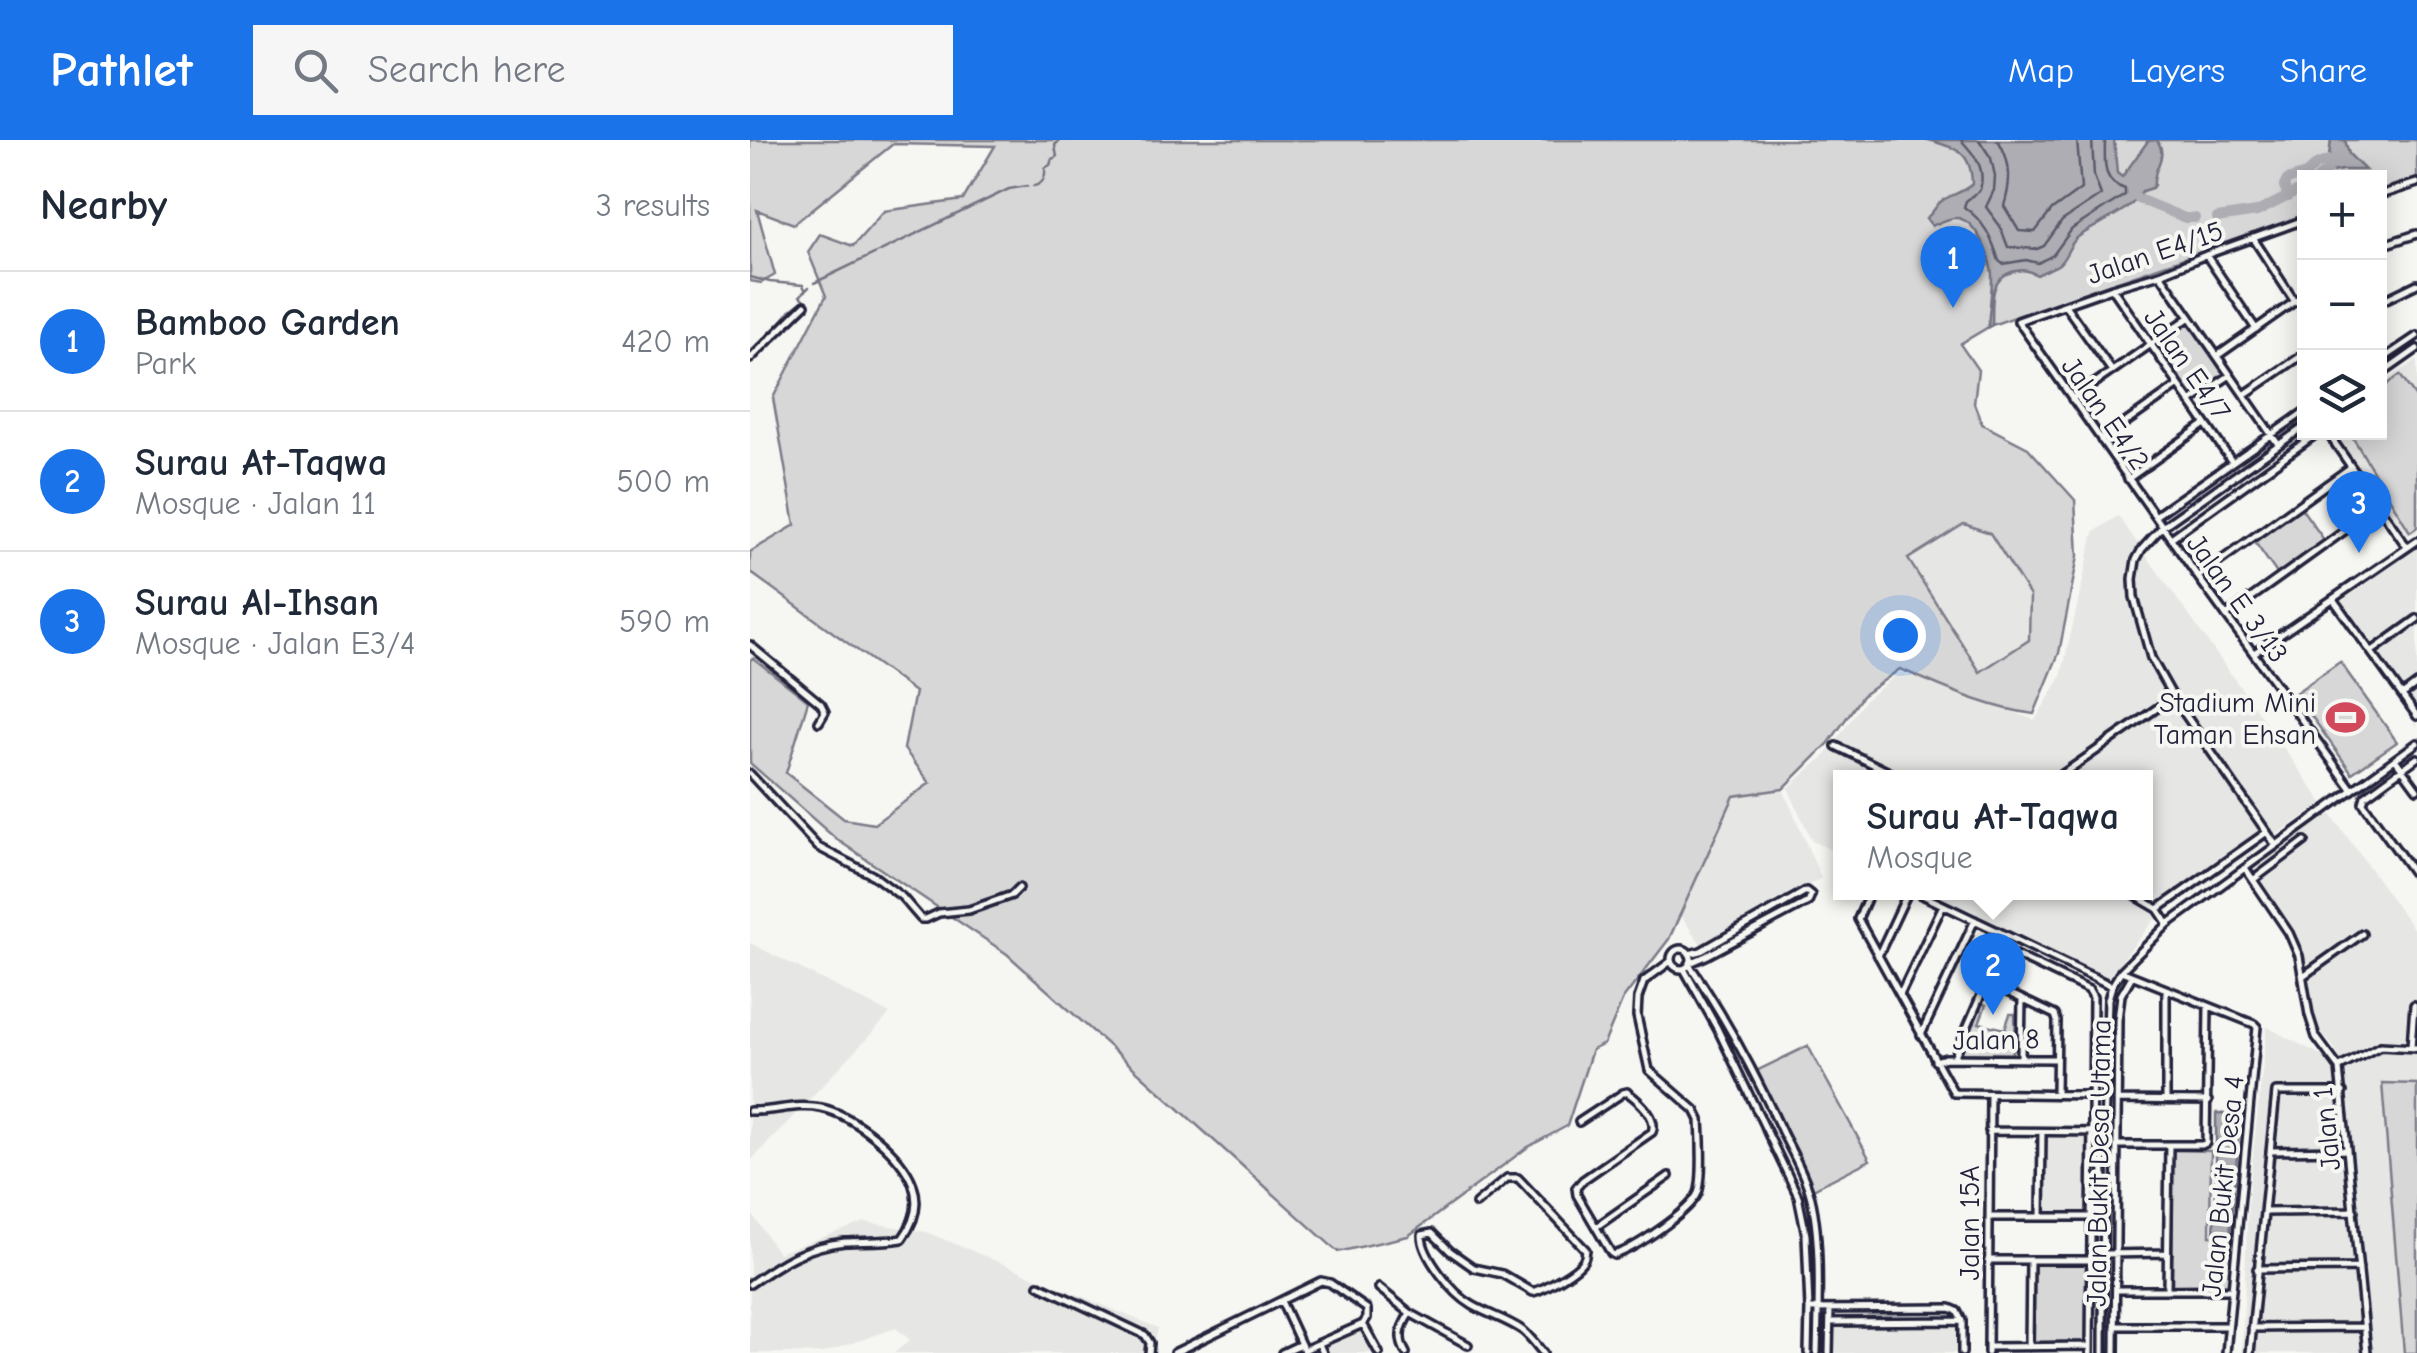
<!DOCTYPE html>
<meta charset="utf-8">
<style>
:root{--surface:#fff;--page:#f6f6f7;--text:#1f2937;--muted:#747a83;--line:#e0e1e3;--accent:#1a73e8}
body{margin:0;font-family:"Comic Neue",sans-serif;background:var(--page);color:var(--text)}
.controls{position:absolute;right:30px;top:30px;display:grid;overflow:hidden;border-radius:0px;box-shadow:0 5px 25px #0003}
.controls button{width:90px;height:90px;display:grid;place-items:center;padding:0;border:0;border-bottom:2px solid var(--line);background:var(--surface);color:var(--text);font:50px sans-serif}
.you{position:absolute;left:1150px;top:495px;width:35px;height:35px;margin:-25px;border:8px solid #fff;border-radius:50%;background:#1a73e8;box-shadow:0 0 0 15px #1a73e833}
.badge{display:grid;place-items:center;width:65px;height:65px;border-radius:50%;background:var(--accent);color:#fff;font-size:32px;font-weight:700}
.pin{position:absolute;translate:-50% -82px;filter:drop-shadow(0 2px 5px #0008)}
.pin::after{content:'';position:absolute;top:52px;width:35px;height:30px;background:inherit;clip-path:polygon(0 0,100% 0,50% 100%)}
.popup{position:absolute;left:1083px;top:630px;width:320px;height:130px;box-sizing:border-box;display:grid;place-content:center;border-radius:0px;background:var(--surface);filter:drop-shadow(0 2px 8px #0005);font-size:32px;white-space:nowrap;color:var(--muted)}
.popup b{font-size:38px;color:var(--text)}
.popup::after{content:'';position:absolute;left:50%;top:100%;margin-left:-20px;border:20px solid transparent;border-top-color:var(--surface)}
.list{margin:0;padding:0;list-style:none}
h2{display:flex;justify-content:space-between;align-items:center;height:130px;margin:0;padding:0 40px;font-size:42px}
h2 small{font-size:32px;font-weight:400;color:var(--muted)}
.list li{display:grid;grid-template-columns:65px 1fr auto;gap:30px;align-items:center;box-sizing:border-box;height:140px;padding:0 40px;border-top:2px solid var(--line)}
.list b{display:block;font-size:38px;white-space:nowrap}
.list p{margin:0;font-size:32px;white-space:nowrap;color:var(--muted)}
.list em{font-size:32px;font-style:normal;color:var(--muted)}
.icon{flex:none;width:55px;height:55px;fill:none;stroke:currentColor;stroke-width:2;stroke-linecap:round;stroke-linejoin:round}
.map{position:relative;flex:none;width:1667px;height:1213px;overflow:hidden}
header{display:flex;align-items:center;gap:60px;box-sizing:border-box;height:140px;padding:0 50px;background:var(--accent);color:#fff}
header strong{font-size:48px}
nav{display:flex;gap:55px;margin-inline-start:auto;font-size:35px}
.search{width:700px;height:90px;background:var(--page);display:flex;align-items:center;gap:25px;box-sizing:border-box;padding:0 35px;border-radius:0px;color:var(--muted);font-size:38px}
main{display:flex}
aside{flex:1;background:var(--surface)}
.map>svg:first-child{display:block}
.built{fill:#e6e6e4}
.green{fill:#d7d7d7;stroke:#7c7c89;stroke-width:2.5;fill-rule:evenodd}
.water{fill:#adadb3;stroke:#757583;stroke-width:2.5}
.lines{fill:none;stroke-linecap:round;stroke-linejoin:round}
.shore{stroke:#5a5a6b;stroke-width:2.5}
.stream{stroke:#757583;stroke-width:2.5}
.river{stroke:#adadb3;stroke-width:10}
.minor-casing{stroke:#22223b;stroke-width:12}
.minor{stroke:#f6f6f2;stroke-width:5}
.labels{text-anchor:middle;stroke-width:8;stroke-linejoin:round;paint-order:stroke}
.street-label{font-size:28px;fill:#22223b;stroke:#f6f6f2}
.poi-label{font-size:28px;fill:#22223b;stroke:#f6f6f2;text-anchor:end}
</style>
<header>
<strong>Pathlet</strong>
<div class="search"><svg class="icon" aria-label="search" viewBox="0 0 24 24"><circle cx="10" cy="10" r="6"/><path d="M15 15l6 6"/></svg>Search here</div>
<nav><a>Map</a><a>Layers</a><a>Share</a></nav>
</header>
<main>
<aside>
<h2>Nearby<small>3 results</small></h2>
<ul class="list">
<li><span class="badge">1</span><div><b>Bamboo Garden</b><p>Park</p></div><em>420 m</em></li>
<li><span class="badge">2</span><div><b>Surau At-Taqwa</b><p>Mosque · Jalan 11</p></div><em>500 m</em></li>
<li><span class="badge">3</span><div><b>Surau Al-Ihsan</b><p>Mosque · Jalan E3/4</p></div><em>590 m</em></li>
</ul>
</aside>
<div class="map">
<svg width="1667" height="1213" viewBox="0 0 1667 1213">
<rect width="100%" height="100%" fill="#f6f6f2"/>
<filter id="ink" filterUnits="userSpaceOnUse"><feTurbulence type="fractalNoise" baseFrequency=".01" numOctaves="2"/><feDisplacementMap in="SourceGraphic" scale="20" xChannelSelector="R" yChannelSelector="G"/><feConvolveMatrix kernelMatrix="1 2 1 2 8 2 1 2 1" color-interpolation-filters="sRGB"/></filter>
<g filter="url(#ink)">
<path class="built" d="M1667 220V392L1656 396 1653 395 1581 293 1630 292V245Z
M1368 376 1573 663 1404 780 1357 839 1173 753 1396 752V638H1090V714L1062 701 1038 648 1076 615 1114 561 1150 532 1285 580 1311 537 1344 392Z
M1214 384 1240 393 1280 455 1279 500 1229 532 1158 418Z
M1667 408V586L1613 511 1622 504 1592 461Z
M1033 649 1071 738 951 804 930 775 984 656Z
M1580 673 1667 794V944H1632L1654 1213H1620L1596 931 1585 909 1571 892 1561 862 1554 815 1543 791 1501 729Z
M0 803 140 874 0 1022Z
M1517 887 1573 916 1588 935 1612 1213H1492L1498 1060Z
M1296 994H1337L1336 1075 1295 1076Z
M0 1071 28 1113 115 1082 176 1092 408 1188 402 1213H144L160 1200 146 1188 73 1213H0Z
M1207 1178 1208 1213H1073V1179Z
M613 1187 625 1213H576L571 1205Z"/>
<path class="green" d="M0 0H1667V40L1630 51V38H1554V76L1242 185 1210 204 1228 230 1224 263 1232 284 1278 308 1325 360 1328 416 1309 513 1284 574C1237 568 1193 547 1150 529L1112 556 1079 603 1033 649 984 656 919 799 873 859 854 904 842 910 817 986 778 1007 658 1096 588 1112 257 814 86 699 0 623V520L3 518 58 561 36 633 94 679 124 684 180 643 154 609 165 552 0 432V412L45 385 23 258 76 156 58 112 70 94 103 106 134 71 213 60 245 6 143 4 44 84 7 70 25 135 11 143 0 141ZM1214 384 1240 393 1280 456 1279 500 1230 532 1158 419Z
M1440 177 1480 235 1440 262 1401 204Z
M1650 235 1667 259V387L1660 392 1600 293 1630 292V250Z
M1549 365 1577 404 1530 438 1502 398Z
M1590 522 1647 602 1602 633 1545 553Z
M1229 862 1236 865 1229 883 1255 889 1260 874H1265L1266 907 1261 914 1209 913Z
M1058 906 1120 1020 1059 1051 1004 932Z
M1632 943 1667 944V1213H1654Z
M1423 1010 1461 1011 1460 1096 1483 1097 1479 1144 1422 1145Z
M1280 1120H1341L1340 1206 1279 1207Z"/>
<path class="water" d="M1179 0H1364L1367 33 1372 37 1398 1 1407 0C1419 18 1402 28 1404 45L1402 48 1392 51C1385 69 1344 85 1328 97 1319 104 1317 117 1309 124 1303 128 1294 131 1287 135 1278 130 1272 129 1262 132 1238 139 1243 165 1242 185L1238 187C1239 171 1242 153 1242 137 1242 120 1226 77 1205 78 1198 78 1189 83 1182 86L1176 78C1184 73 1185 65 1193 60 1203 54 1214 52 1222 44 1221 10 1206 9 1179 0Z
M1581 0H1595L1599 14 1615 30H1592L1577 33Z
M1466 973 1490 974 1485 1043H1466Z
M1466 1046 1484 1047 1480 1095 1464 1094Z"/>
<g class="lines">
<path class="shore" d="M1211 0C1225 15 1236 28 1230 50L1216 61 1214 67C1234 81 1242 98 1249 121L1253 124 1276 120 1288 123 1303 115 1322 89 1375 55V49C1351 42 1355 21 1355 0
M1229 0 1241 18 1245 36 1244 50 1236 67 1250 86 1258 107 1287 109 1294 106 1312 81 1351 55 1344 36 1342 0
M1248 0C1262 22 1261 43 1254 66L1269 91 1285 92 1302 70 1331 49 1327 0"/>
<path class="stream" d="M283 46C293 45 296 37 295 28L300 25 302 19 307 17 305 5 310 0
M0 137 20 142 53 145 55 149
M64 143 259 49 277 46
M13 202 42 169 54 160 50 156 59 147"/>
<path class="river" d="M1568 38 1578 30
M1538 57 1534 46 1537 40 1556 34 1566 25 1578 20
M1389 59 1435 78H1445
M1467 78 1507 72 1554 48"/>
<defs>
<path id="minor" d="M1630 55 1667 43
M1554 80 1456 115 1410 134 1362 148 1268 181 1448 437 1602 649
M1503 98 1545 162
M1630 106 1667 94
M1456 115 1506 189
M1410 134 1528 304
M1362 148 1482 322
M1630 162 1667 144
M1315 165 1362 231
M1467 216 1554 155
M0 219 55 165
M1630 221 1667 196
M1630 235 1667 209
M1494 255 1554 214
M1322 259 1440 177
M1440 262 1479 236
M1577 292 1657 407
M1351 300 1429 245
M1378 339 1455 284
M1405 376 1554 272
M1421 398 1569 292
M1448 437 1601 327
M1583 459 1667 576
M1476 476 1629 366
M0 505 71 564 75 572 69 582
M1621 512 1667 479
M1504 513 1667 401
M1652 555 1667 544
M1086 606 1151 638
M1667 618 1615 656 1613 663 1667 738
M1645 619 1667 649
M0 634 68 707 124 736 152 757 171 779H176L189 773 219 770 262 755 269 748
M1307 638 1423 557
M1525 704 1423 557 1401 518 1384 457 1383 439 1386 420 1392 409 1412 387 1554 287
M1495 728 1539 793 1549 816 1559 875 1566 897 1589 928 1617 1213
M1503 740 1555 701
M1120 752 1108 779 1204 953 1342 955
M1166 752 1362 846
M1379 752 1408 769 1418 784
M1408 769 1517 692
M1251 808 1339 850 1343 857 1340 1213
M921 819a10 10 0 1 1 20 0a10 10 0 1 1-20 0Z
M939 814 951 811 1056 751 1061 755 1058 762 956 816 940 823
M1128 816 1158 752
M939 824C976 878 1006 935 1033 994 1042 1012 1053 1031 1059 1051 1072 1093 1068 1167 1067 1213
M934 829 967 888 1048 1056 1056 1095 1059 1169 1058 1213
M1371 831 1504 884 1507 887 1476 1213
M1553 836 1612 794
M1236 842 1305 875 1307 881 1306 954
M1150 855 1193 765
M1171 895 1225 780
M1661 907 1664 865
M1204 918 1256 797
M1271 918 1272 859
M1185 921 1196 918 1306 919
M1590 927 1630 906 1667 908
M1367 960 1458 961
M1416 961V849
M0 971C24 972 46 963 71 968 91 972 110 985 126 998 159 1026 182 1059 152 1099 133 1102 114 1101 95 1102 56 1106 31 1122 0 1144
M829 982 873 953 877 952C889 961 908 977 902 992L833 1040 826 1048 827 1055 861 1113 864 1115C884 1109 940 1072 948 1053 953 1040 951 996 950 980L945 970 899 930 887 876 888 858 894 841 921 821
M1239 991 1354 992
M1367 1005H1452L1456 1003 1458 866
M1520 1011 1597 1010
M726 1064 757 1038H768L836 1110C835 1113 836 1116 834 1119 829 1130 794 1149 783 1152L752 1134 724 1128 700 1111 682 1093 672 1095C672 1116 703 1154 722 1165 737 1174 756 1179 772 1190 780 1196 786 1205 793 1213
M1514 1072 1604 1071
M1240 1077H1342
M1291 1077 1292 992
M846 1087 919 1036
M1353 1114 1418 1113
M1238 1120H1340
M1507 1129 1609 1128
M289 1145 395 1195 400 1203 399 1213
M629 1148 660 1173 718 1205
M1366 1150H1481
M1417 1150 1419 1005
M531 1161 555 1213
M1059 1169 1200 1168 1207 1171 1212 1181
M1212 1181V1213
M1080 1182 1212 1181
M613 1184 629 1213
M1365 1186H1477
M1502 1188 1614 1187
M569 1204 573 1213
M1238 1207 1340 1206
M1279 1207 1280 1120
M554 1210 613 1184
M424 1213 571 1141 580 1143 617 1169V1178L613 1184
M532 1213 551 1204
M656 1213C647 1198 651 1187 660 1173
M1079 1213 1080 1169
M1238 1213 1240 954
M1353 1213 1354 992 1358 859 1362 846 1371 831 1418 784 1667 603
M1365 1213 1368 880 1371 855 1382 836
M1500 1213 1526 952H1593"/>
</defs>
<use href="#minor" class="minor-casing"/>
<use href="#minor" class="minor"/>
</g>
</g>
<defs>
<symbol id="stadium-bare" viewBox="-9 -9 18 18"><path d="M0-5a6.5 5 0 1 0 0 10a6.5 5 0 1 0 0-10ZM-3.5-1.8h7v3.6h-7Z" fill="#d1495b" stroke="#f6f6f2" stroke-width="2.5" paint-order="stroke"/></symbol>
</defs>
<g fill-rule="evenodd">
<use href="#stadium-bare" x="1568" y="550" width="55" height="55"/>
</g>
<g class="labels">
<g class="street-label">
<text transform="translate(1405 112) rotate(-19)" y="10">Jalan E4/15</text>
<text transform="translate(1438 224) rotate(55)" y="10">Jalan E4/7</text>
<text transform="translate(1356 273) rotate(55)" y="10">Jalan E4/2</text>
<text transform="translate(1488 458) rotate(54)" y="10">Jalan E 3/13</text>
<text transform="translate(1246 899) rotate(-1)" y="10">Jalan 8</text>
<text transform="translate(1576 989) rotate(-96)" y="10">Jalan 1</text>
<text transform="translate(1348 1023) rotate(-89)" y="10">Jalan Bukit Desa Utama</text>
<text transform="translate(1472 1046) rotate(-84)" y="10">Jalan Bukit Desa 4</text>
<text transform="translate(1219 1083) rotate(-90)" y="10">Jalan 15A</text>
</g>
<g class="poi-label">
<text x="1566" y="572">Stadium Mini<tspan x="1566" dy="32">Taman Ehsan</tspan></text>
</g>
</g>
</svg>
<div class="controls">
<button>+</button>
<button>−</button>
<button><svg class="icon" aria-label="layers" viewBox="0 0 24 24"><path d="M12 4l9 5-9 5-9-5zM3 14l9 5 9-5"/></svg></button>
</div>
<div class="you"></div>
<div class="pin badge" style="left:1203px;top:168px">1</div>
<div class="pin badge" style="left:1243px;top:875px">2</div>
<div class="popup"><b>Surau At-Taqwa</b>Mosque</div>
<div class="pin badge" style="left:1609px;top:413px">3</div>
</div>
</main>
